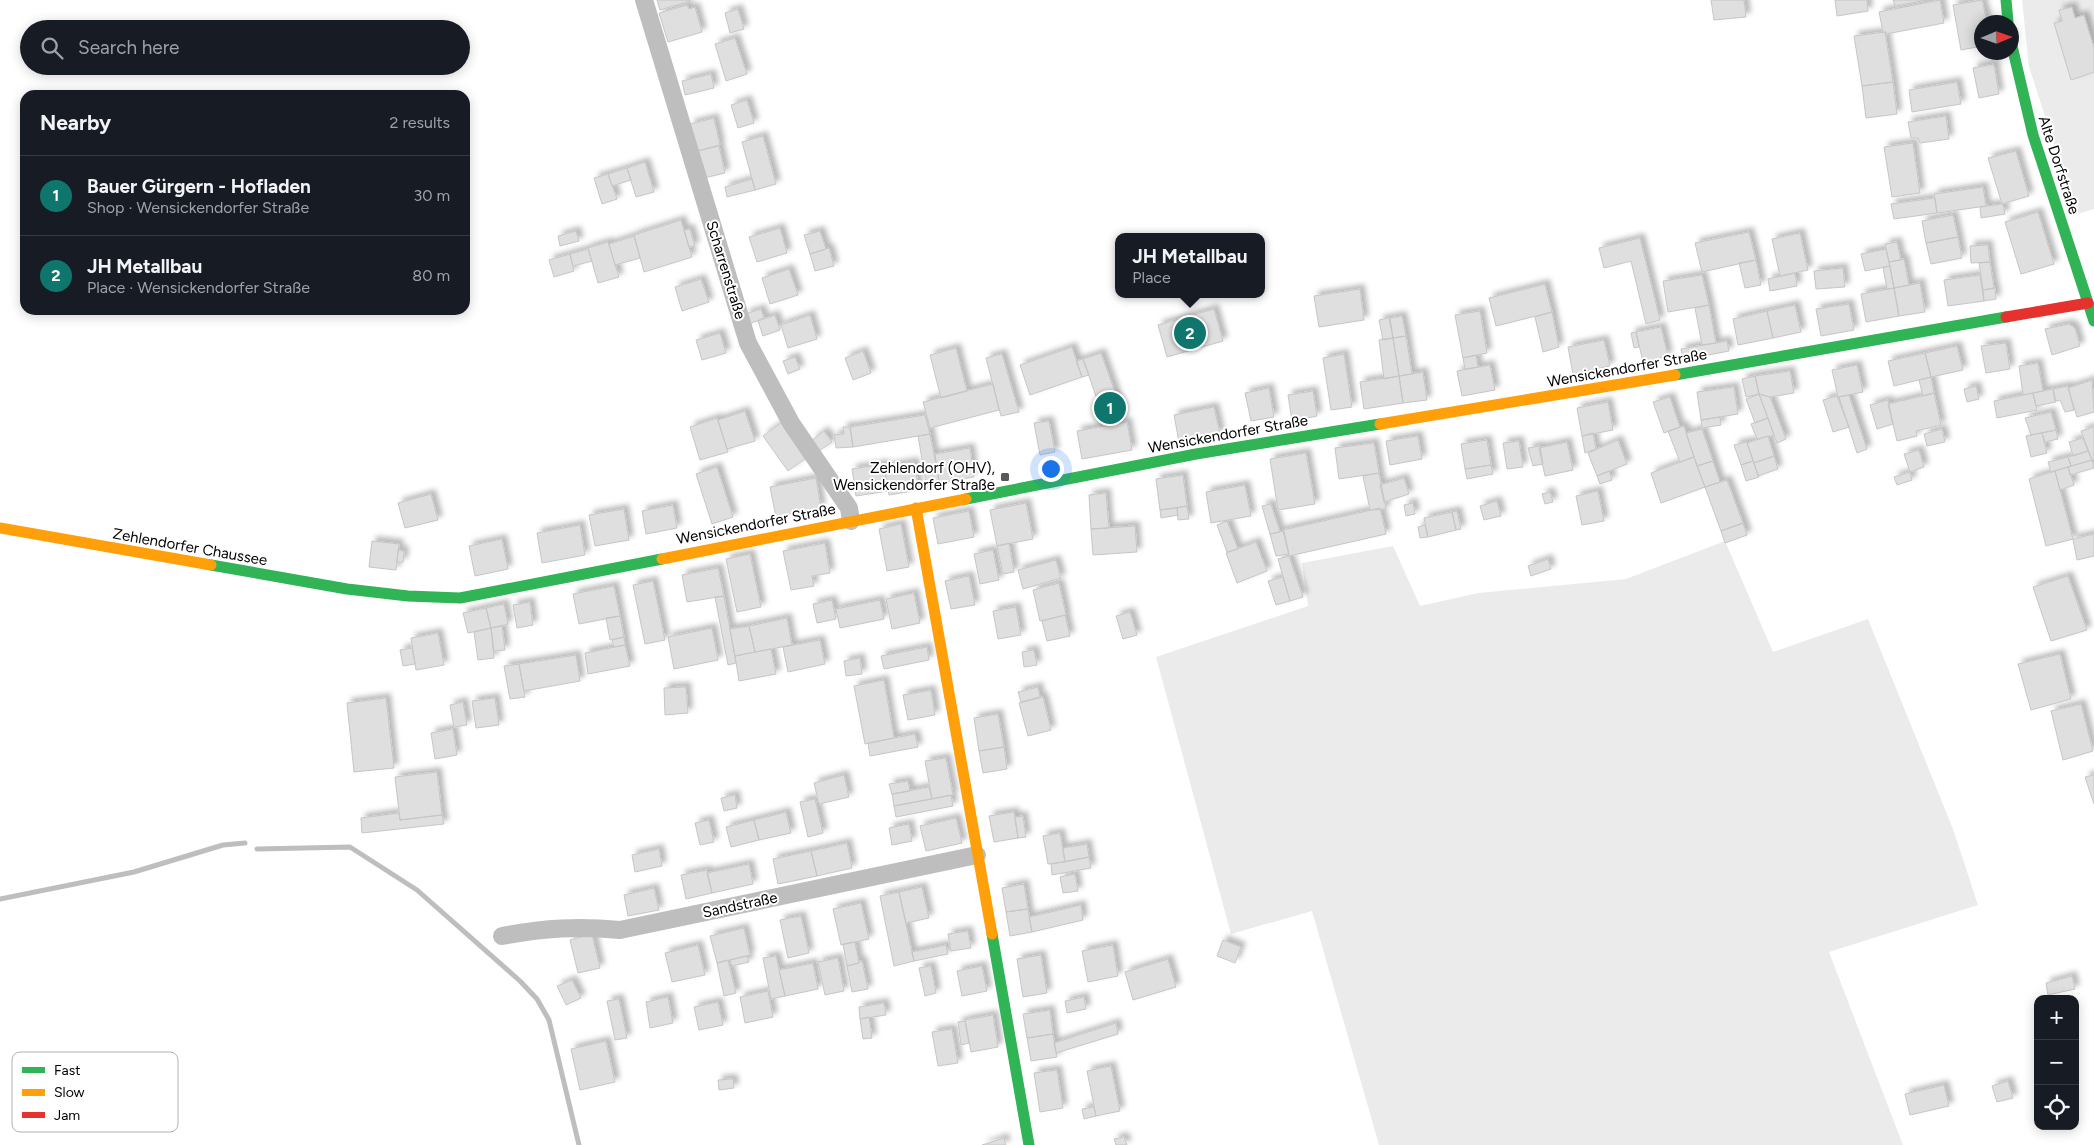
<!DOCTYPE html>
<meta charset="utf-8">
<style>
:root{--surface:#171b24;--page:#20242c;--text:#f1f3f6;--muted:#9ea1a6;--line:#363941;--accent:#0f766e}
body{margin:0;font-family:Figtree,sans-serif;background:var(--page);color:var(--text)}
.controls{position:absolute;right:15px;bottom:15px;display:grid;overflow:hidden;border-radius:10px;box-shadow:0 2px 12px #0003}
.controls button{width:45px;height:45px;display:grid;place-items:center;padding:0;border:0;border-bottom:1px solid var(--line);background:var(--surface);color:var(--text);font:25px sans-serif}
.compass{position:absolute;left:1974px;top:15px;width:45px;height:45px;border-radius:50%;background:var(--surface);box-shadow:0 2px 12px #0003;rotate:88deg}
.you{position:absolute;left:1050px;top:468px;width:18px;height:18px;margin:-12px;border:4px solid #fff;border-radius:50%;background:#1a73e8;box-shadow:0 0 0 8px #1a73e833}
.badge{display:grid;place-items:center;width:32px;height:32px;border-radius:50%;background:var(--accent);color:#fff;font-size:16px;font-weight:700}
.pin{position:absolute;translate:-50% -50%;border:2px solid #fff;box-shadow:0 1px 5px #0006}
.popup{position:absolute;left:1115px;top:233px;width:150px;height:65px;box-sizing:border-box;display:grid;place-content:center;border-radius:10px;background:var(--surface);filter:drop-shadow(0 1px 4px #0005);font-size:16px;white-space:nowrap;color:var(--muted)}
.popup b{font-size:19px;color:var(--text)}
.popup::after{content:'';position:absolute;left:50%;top:100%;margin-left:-10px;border:10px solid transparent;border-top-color:var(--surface)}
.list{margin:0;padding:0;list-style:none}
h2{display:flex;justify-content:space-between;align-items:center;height:65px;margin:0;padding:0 20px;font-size:21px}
h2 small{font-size:16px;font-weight:400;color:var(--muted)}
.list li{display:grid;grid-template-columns:32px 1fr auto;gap:15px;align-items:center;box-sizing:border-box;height:80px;padding:0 20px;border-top:1px solid var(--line)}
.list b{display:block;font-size:19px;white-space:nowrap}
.list p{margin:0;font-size:16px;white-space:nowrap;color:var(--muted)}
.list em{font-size:16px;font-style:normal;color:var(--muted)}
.icon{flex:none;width:28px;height:28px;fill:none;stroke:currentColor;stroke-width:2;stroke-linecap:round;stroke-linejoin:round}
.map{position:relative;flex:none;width:2094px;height:1145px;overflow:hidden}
.search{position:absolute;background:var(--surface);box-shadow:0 2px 12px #0003;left:20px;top:20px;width:450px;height:55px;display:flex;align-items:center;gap:12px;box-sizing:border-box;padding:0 18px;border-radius:28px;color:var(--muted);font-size:19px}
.panel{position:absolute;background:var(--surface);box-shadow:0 2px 12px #0003;left:20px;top:90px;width:450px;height:225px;border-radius:15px}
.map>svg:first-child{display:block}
.green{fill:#ebebeb}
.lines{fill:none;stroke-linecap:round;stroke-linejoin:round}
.stream{stroke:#bebebe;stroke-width:5}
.building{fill:#dfdfdf;stroke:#c6c6c6;filter:url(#shadow)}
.street{stroke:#bebebe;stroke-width:18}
.fast{stroke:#30b455;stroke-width:11}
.slow{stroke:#ff9f0a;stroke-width:11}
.jam{stroke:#e5322d;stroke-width:11}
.poi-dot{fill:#595959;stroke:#fff;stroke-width:2}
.labels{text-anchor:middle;stroke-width:4;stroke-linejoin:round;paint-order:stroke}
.street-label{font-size:15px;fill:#000;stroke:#fff}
.poi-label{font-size:15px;fill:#000;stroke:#fff;text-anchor:end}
.key{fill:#fff;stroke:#b2b2b2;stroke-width:1}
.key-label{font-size:14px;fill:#000}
</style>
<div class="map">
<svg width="2094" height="1145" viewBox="0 0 2094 1145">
<defs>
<filter id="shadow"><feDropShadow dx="4.5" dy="-4.5" stdDeviation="2.5" flood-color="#0004"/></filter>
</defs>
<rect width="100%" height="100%" fill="#fff"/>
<path class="green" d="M2022 0H2094V209L2077 214 2029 67Z
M1725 541 1773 652 1868 619 1953 829 1978 905 1829 952 1903 1145H1379L1312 911 1231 934 1156 657 1308 606 1302 563 1393 546 1420 606 1478 593 1626 579Z"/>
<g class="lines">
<path class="stream" d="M257 849 350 847 417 890 520 981 537 999 549 1020 579 1145
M0 899 134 872 223 845 245 843"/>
</g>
<path class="building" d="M657 0H689L690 1 660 10Z
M1711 0H1744L1746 17 1714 20Z
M1835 0H1867L1868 11 1837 16Z
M1893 0H1926L1895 6Z
M1940 0 1944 23 1886 34V32H1883L1879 12Z
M1982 0 1987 22H1982V46L1961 50 1953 5Z
M687 5 689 9 695 7 702 32 668 42 659 13Z
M2072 7 2075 18 2084 15 2094 48V72L2071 80 2054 23 2062 21 2059 10Z
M738 9 744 29 730 33 725 13Z
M1885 32 1893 82 1862 86 1854 36Z
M735 38 747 74 726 81 715 44Z
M1994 64 1999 94 1979 98 1973 68Z
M711 74 714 88 685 95 682 81Z
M1893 82 1897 114 1866 118 1862 86Z
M1957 82 1961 104 1912 112 1909 90Z
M747 100 754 123 738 128 731 105Z
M1946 116 1949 139 1920 143 1918 138H1911L1908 122Z
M714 118 720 145 697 151 690 124Z
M763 136 776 184 755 190 742 142Z
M1913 143 1920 193 1892 197 1884 147Z
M719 146 725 173 704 178 697 151Z
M2016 151 2029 196 2002 204 1988 158Z
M645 162 654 192 636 197 627 168Z
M627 168 631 180 612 186 608 174Z
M608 174 617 199 602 204 594 178Z
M752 179 755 190 727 197 725 187Z
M1983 187 1986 206 1937 213 1934 194Z
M1935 198 1937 213 1894 219 1891 204Z
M2003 204 2005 214 1981 218 1980 207Z
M2038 212 2054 264 2021 274 2005 222Z
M1953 215 1958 237 1926 243 1922 221Z
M681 220 692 257 644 272 634 235Z
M780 228 787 253 757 262 749 237Z
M690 229 695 246 689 247 684 230Z
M576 231 579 241 560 246 558 236Z
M820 231 826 249 810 254 804 235Z
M1749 232 1756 260 1702 272 1695 243Z
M1800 233 1808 270 1780 276 1772 239Z
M634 236 640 258 615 265 609 244Z
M1958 237 1962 258 1931 264 1926 243Z
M1640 238 1660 320 1646 324 1631 261 1604 268 1599 248Z
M608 242 619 277 598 283 588 248Z
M1897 242 1901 260 1889 262 1885 244Z
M1988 245 1990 262 1971 263 1970 246Z
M829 248 834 266 815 271 810 254Z
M588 249 592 261 573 266 570 254Z
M1886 249 1890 266 1865 271 1861 254Z
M570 254 574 271 554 277 549 260Z
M1904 259 1909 285 1894 288 1889 262Z
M1756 260 1761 285 1745 288 1739 263Z
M1990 262 1994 288 1983 290 1979 263Z
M1890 266 1894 288 1887 289 1883 267Z
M1843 268 1845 287 1816 289 1814 271Z
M789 269 798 295 770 304 762 278Z
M1795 273 1797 286 1770 291 1768 279Z
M1702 275 1709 305 1668 312 1663 281Z
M1980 275 1984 301 1948 306 1944 280Z
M701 279 709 302 682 311 675 287Z
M1920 283 1925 312 1899 316 1894 288Z
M1545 284 1552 312 1496 326 1489 298Z
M1894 288 1899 316 1866 322 1861 294Z
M1995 288 1996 299 1984 301 1983 290Z
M1360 289 1364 320 1319 327 1314 296Z
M1849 304 1854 330 1821 336 1816 309Z
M1709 305 1716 343 1702 345 1695 308Z
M1795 305 1801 332 1773 338 1767 311Z
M761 309 764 318 749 324 745 314Z
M1214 309 1223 341 1167 357 1158 325Z
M1480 311 1487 353 1463 358 1455 315Z
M1767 311 1773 338 1738 345 1733 319Z
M1552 312 1559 347 1543 352 1535 317Z
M775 315 780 330 763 336 758 321Z
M810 315 817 339 788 348 781 325Z
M1402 316 1406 336 1393 338 1390 318Z
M1389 318 1393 338 1383 340 1379 320Z
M2069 324 2075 328 2080 346 2052 355 2045 329Z
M1661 327 1668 356 1643 362 1636 332Z
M1636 332 1639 347 1634 348 1631 333Z
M720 333 726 353 702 360 696 340Z
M1406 336 1412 374 1399 376 1393 338Z
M1393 338 1399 376 1384 379 1379 340Z
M1604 340 1610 366 1573 374 1568 347Z
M1727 341 1729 351 1683 360 1681 349Z
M2006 343 2010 369 1986 373 1981 346Z
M1957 346 1963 370 1931 377 1925 353Z
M1072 347 1082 377 1030 395 1020 365Z
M956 348 967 391 941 398 930 355Z
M863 351 871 373 853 380 845 358Z
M1101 353 1116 395 1098 402 1083 359Z
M1925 353 1931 377 1894 386 1888 361Z
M1002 354 1019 412 1001 416 986 358Z
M1344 354 1352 407 1331 410 1323 358Z
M1476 355 1478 367 1465 369 1463 358Z
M795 357 800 369 788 374 783 361Z
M1083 359 1089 375 1082 377 1076 361Z
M2038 363 2043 391 2023 395 2019 366Z
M1490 365 1495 390 1462 396 1457 371Z
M1857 365 1863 392 1838 397 1832 370Z
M1790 371 1794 393 1770 397 1759 394 1755 376Z
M1423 372 1427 400 1403 403 1399 376Z
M1399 376 1403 403 1364 409 1360 382Z
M1755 376 1759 394 1746 397 1742 379Z
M1931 377 1934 393 1923 396 1919 380Z
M2092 380 2094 412 2077 417 2068 388Z
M993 384 999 410 930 428 923 402Z
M1976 386 1979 399 1967 402 1964 389Z
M2068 386 2074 410 2065 412 2060 400 2055 401 2053 389Z
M1734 387 1738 414 1701 420 1697 392Z
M1269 388 1274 417 1251 421 1245 393Z
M2053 389 2056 402 2036 406 2033 393Z
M1313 391 1317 416 1292 421 1288 395Z
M1934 393 1941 425 1916 431 1917 436 1897 441 1888 404Z
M2033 393 2037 410 1997 418 1994 401Z
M1759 394 1770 397 1786 439 1777 443Z
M1759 394 1768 418 1755 423 1746 399Z
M1116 395 1122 413 1105 420 1098 402Z
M1849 395 1867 449 1857 453 1839 397Z
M1837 396 1849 427 1833 432 1823 400Z
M1670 397 1680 427 1664 433 1653 402Z
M1888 400 1893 424 1877 429 1870 405Z
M1608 402 1613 430 1582 436 1577 408Z
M1214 407 1220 434 1179 442 1174 415Z
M745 411 755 441 727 449 718 420Z
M2051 412 2056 430 2031 435 2025 418Z
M925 415 930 434 853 447 850 427Z
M1720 417 1721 425 1702 428 1701 420Z
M717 418 728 452 700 460 690 427Z
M1768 418 1774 435 1757 439 1751 424Z
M1049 421 1055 452 1040 455 1034 423Z
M1127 422 1132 450 1082 459 1077 431Z
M781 423 806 458 788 471 763 436Z
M1684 426 1694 457 1680 462 1668 431Z
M843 427H850L853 447 836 448 834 435 844 434Z
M2094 427V459L2092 460 2081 431Z
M1702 429 1713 461 1697 466 1686 433Z
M1942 429 1945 442 1927 446 1924 434Z
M2056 430 2058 439 2045 442 2042 433Z
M824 431 832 442 819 451 812 440Z
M1593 433 1596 449 1585 453 1582 436Z
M2042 433 2047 453 2031 457 2026 436Z
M930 434 940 485 927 488 918 436Z
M1418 436 1422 459 1390 465 1386 441Z
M1768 436 1774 456 1754 463 1747 443Z
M2083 438 2088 451 2073 456 2069 442Z
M1487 440 1491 465 1465 469 1461 444Z
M1618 440 1627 464 1597 476 1588 453Z
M1519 441 1523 467 1507 469 1503 443Z
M1567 442 1573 470 1545 476 1539 448Z
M1747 442 1753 461 1741 465 1734 445Z
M1374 443 1379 473 1339 479 1335 448Z
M1540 446 1543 464 1533 466 1528 448Z
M970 448 974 477 939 483 935 454Z
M1919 450 1924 467 1910 472 1904 454Z
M2088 451 2092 460 2071 466 2068 457Z
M1306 453 1315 504 1278 510 1270 459Z
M1774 456 1778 469 1758 476 1754 463Z
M1694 457 1705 487 1661 503 1651 473Z
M2068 457 2071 466 2051 472 2048 462Z
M2092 460 2094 468 2070 475 2068 467Z
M1713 461 1720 482 1705 487 1697 466Z
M1753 461 1759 477 1746 481 1741 465Z
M914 462 919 490 889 495 884 467Z
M884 464 888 491 856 496 852 469Z
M1491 465 1493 474 1467 479 1465 469Z
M717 467 733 517 712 524 696 474Z
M2068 467 2074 485 2060 490 2055 471Z
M1609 471 1612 480 1600 484 1597 476Z
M2055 471 2073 539 2046 546 2029 479Z
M1910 472 1912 480 1897 485 1894 477Z
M1379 473 1386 509 1370 510 1363 476Z
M1183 475 1187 506 1160 510 1156 479Z
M816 478 821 508 776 517 770 487Z
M1404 478 1409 494 1384 502 1380 485Z
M1727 480 1743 523 1721 531 1705 487Z
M1245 485 1251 516 1211 523 1206 492Z
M1598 491 1604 521 1582 525 1576 496Z
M1550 492 1553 502 1545 504 1542 494Z
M1106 493 1109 528 1091 529 1089 495Z
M431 494 438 520 405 528 398 503Z
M1497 501 1501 516 1484 520 1480 506Z
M1026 503 1033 539 997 546 990 510Z
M1413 503 1415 514 1406 516 1404 505Z
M1271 504 1280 532 1270 534 1262 506Z
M673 505 677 528 646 534 642 511Z
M1187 506 1189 519 1178 520 1177 508Z
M1177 508 1178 515 1161 518 1160 510Z
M1380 508 1386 534 1289 556 1283 530Z
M624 509 629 540 595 546 589 515Z
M969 511 974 537 938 544 933 518Z
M1457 511 1461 529 1456 530 1452 512Z
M1452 512 1456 530 1428 537 1424 518Z
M1227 521 1238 549 1227 552 1217 525Z
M1743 523 1747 535 1725 543 1721 531Z
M901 524 909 567 887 571 879 529Z
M580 525 585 555 542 563 537 533Z
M1425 525 1428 537 1420 538 1418 527Z
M1135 526 1137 552 1093 555 1091 529Z
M1284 531 1289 554 1276 556 1270 534Z
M2094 534V556L2077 560 2073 539Z
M502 539 508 569 475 576 469 546Z
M372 541 399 544 396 570 369 567Z
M1256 542 1267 571 1237 583 1226 553Z
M825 543 830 573 812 576 814 586 791 590 783 551Z
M1009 543 1014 572 1003 574 997 546Z
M398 550 404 551 403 562H397Z
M993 550 999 580 980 584 974 554Z
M750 554 761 607 737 612 726 559Z
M1289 556 1303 597 1290 601 1278 559Z
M1548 559 1551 569 1531 576 1528 566Z
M1056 560 1061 578 1023 589 1018 570Z
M718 568 724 596 687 602 682 575Z
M969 576 975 605 951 609 945 581Z
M2068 576 2087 630 2051 641 2033 587Z
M1283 577 1290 601 1276 605 1268 581Z
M653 581 665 640 645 644 633 585Z
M1059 583 1066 615 1040 621 1033 590Z
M614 586 620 616 579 624 573 594Z
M914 593 920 623 892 629 886 599Z
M724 596 736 663 728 665 715 597Z
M832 600 836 619 817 623 813 604Z
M880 600 884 619 840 628 836 609Z
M530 602 533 625 517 628 513 605Z
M504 604 508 624 491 628 486 608Z
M1016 607 1021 635 998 639 993 611Z
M486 608 491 628 468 633 463 613Z
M1130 612 1137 635 1123 639 1116 616Z
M1065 615 1070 636 1047 641 1042 621Z
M620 616 624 637 610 640 606 618Z
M787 618 792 645 755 652 749 626Z
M502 626 505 650 494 651 491 628Z
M749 626 755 652 735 656 730 629Z
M491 628 494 658 478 660 474 632Z
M712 628 718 660 674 669 668 637Z
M438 633 444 665 416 670 411 638Z
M624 637 625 645 614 647 612 640Z
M820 640 825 664 788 672 783 647Z
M625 645 630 666 588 674 585 653Z
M927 647 929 660 884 669 881 656Z
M412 648 415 664 403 666 400 650Z
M771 649 776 674 739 681 735 656Z
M1034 650 1037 665 1024 667 1022 652Z
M2060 654 2071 699 2031 710 2018 664Z
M576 655 580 681 524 691 519 664Z
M860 658 862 674 846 676 844 661Z
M519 664 525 697 510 699 504 666Z
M884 680 894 738 865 744 854 686Z
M686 687 688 713 665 715 664 688Z
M1038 687 1040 697 1021 702 1018 692Z
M931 690 935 715 908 720 903 695Z
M1043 697 1051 730 1028 736 1019 703Z
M386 698 394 768 354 772 347 703Z
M495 698 499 725 476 728 472 701Z
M463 702 467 725 454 727 450 705Z
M2081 704 2093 751 2063 760 2051 711Z
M998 714 1004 747 979 751 974 718Z
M453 729 457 755 435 759 431 733Z
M915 734 918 747 870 756 868 743Z
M1004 747 1007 769 983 773 979 751Z
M946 758 953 795 932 799 925 761Z
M437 772 442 815 400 820 395 777Z
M844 775 849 797 819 804 814 783Z
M2094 775V804L2085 777Z
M908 781 910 791 892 794 889 784Z
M929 787 932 799 894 806 892 794Z
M735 795 737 808 724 811 721 798Z
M951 795 953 806 896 817 894 806Z
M815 799 823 833 808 837 800 802Z
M786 812 791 833 759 840 754 820Z
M1014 812 1018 838 994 842 989 816Z
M399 813 400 820 442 815 444 824 362 833 361 818Z
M1023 816 1026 837 1018 838 1015 817Z
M956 818 962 843 926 851 920 826Z
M709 820 714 842 700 845 695 823Z
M754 820 759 840 731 847 726 827Z
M909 824 912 841 892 845 889 828Z
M1060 833 1065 862 1048 864 1043 836Z
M847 843 852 868 817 876 811 851Z
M1087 844 1089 857 1065 862 1063 848Z
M659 849 662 866 635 872 632 855Z
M811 851 817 876 778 884 773 859Z
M1089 857 1091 868 1052 875 1051 864Z
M749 864 753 884 712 893 707 873Z
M707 870 712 893 686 899 681 875Z
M1075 874 1078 891 1063 893 1060 877Z
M1024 884 1028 909 1006 912 1002 888Z
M922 887 929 918 906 923 899 892Z
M654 888 659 910 628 916 624 895Z
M899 892 914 961 894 966 880 896Z
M861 903 869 939 841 945 833 909Z
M1081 905 1083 920 1032 932 1029 917Z
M1028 909 1032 932 1010 936 1006 912Z
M801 916 809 953 788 958 780 920Z
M744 928 750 955 717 963 710 936Z
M968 931 971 948 951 951 948 934Z
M592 934 600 968 578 973 570 940Z
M1223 940 1241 947 1235 963 1217 956Z
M855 942 859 963 847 966 843 944Z
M698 945 705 975 672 982 665 953Z
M946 945 948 954 914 961 912 952Z
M1113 945 1118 976 1088 982 1082 951Z
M1041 955 1047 993 1023 997 1017 959Z
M747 956 749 962 732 966 730 960Z
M776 956 785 996 771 999 763 958Z
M838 958 844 991 825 995 818 962Z
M1168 959 1176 987 1133 1000 1125 972Z
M728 960 736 993 724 996 717 963Z
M859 961H862L868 989 852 992 847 966 859 963Z
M813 963 818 989 785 996 779 970Z
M931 966 936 993 925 996 919 968Z
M982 966 987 991 962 996 957 971Z
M2072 976 2075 989 2048 995 2046 983Z
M572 980 581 998 566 1005 557 986Z
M768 991 773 1017 745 1023 740 997Z
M668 997 673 1023 650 1028 646 1002Z
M1084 997 1086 1009 1067 1013 1065 1001Z
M619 999 627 1038 615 1040 607 1001Z
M718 1002 723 1025 699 1030 694 1007Z
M884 1003 886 1015 860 1019 859 1007Z
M1050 1010 1053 1034 1027 1038 1023 1014Z
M993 1015 998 1047 971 1052 965 1020Z
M869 1017 872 1038 863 1039 860 1019Z
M965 1021 969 1043 961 1045 958 1022Z
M1116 1023 1118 1034 1056 1053 1054 1043Z
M952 1029 958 1063 938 1066 932 1032Z
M1053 1034 1057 1057 1031 1061 1027 1038Z
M606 1041 615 1082 580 1090 571 1049Z
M1111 1066 1120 1111 1096 1116 1087 1071Z
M1057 1070 1063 1108 1040 1112 1034 1073Z
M733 1079 734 1088 719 1090 718 1080Z
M2008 1081 2013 1098 1997 1102 1992 1086Z
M1944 1085 1949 1106 1910 1115 1905 1094Z
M1094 1107 1096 1116 1084 1119 1082 1109Z
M1124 1137 1127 1145H1116L1114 1139Z
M1004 1138 1006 1145H982Z"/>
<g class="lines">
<path class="street" d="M644 0 748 343 791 423 849 508 851 521
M502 936C544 928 578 926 620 930L977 855"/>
<path class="fast" d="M2006 0 2008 22
M2012 46 2033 135 2094 321
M1675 375 2006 317
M966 499 1196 454 1380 424
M211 565 347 589 408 596 460 598 662 559
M992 934 1029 1145"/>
<path class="slow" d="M1380 424 1675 375
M916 508 992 934
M0 528 211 565
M662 559 966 499"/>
<path class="jam" d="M2006 317 2088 303"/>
</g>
<rect class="poi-dot" x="1000" y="472" width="10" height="10" rx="2.5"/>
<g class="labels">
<g class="street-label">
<text transform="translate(2059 165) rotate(72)" y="5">Alte Dorfstraße</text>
<text transform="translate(726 270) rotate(73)" y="5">Scharrenstraße</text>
<text transform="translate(1627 368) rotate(-10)" y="5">Wensickendorfer Straße</text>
<text transform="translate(1228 434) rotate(-10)" y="5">Wensickendorfer Straße</text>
<text transform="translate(756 524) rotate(-11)" y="5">Wensickendorfer Straße</text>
<text transform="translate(190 547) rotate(10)" y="5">Zehlendorfer Chaussee</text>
<text transform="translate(740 905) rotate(-12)" y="5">Sandstraße</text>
</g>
<g class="poi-label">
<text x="995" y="473">Zehlendorf (OHV),<tspan x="995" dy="17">Wensickendorfer Straße</tspan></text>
</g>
</g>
<rect x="12" y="1052" width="166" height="80" rx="8" class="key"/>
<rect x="22" y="1067" width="23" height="6" fill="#30b455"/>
<rect x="22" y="1089" width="23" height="7" fill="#ff9f0a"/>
<rect x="22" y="1112" width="23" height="6" fill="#e5322d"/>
<g class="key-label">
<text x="54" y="1075">Fast</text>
<text x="54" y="1097">Slow</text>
<text x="54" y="1120">Jam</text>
</g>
</svg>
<div class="controls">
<button>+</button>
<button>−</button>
<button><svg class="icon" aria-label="locate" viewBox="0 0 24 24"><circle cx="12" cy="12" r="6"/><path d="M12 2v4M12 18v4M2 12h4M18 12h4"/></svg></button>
</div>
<svg class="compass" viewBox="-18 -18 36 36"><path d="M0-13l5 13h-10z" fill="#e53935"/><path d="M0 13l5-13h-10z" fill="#9ea1a6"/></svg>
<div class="you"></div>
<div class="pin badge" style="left:1110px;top:408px">1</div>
<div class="pin badge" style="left:1190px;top:333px">2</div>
<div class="popup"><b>JH Metallbau</b>Place</div>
<div class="search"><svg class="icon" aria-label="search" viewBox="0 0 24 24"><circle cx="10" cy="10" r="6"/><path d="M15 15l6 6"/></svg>Search here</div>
<section class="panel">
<h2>Nearby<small>2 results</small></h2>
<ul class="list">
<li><span class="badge">1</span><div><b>Bauer Gürgern - Hofladen</b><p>Shop · Wensickendorfer Straße</p></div><em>30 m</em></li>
<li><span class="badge">2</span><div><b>JH Metallbau</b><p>Place · Wensickendorfer Straße</p></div><em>80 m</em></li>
</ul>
</section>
</div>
